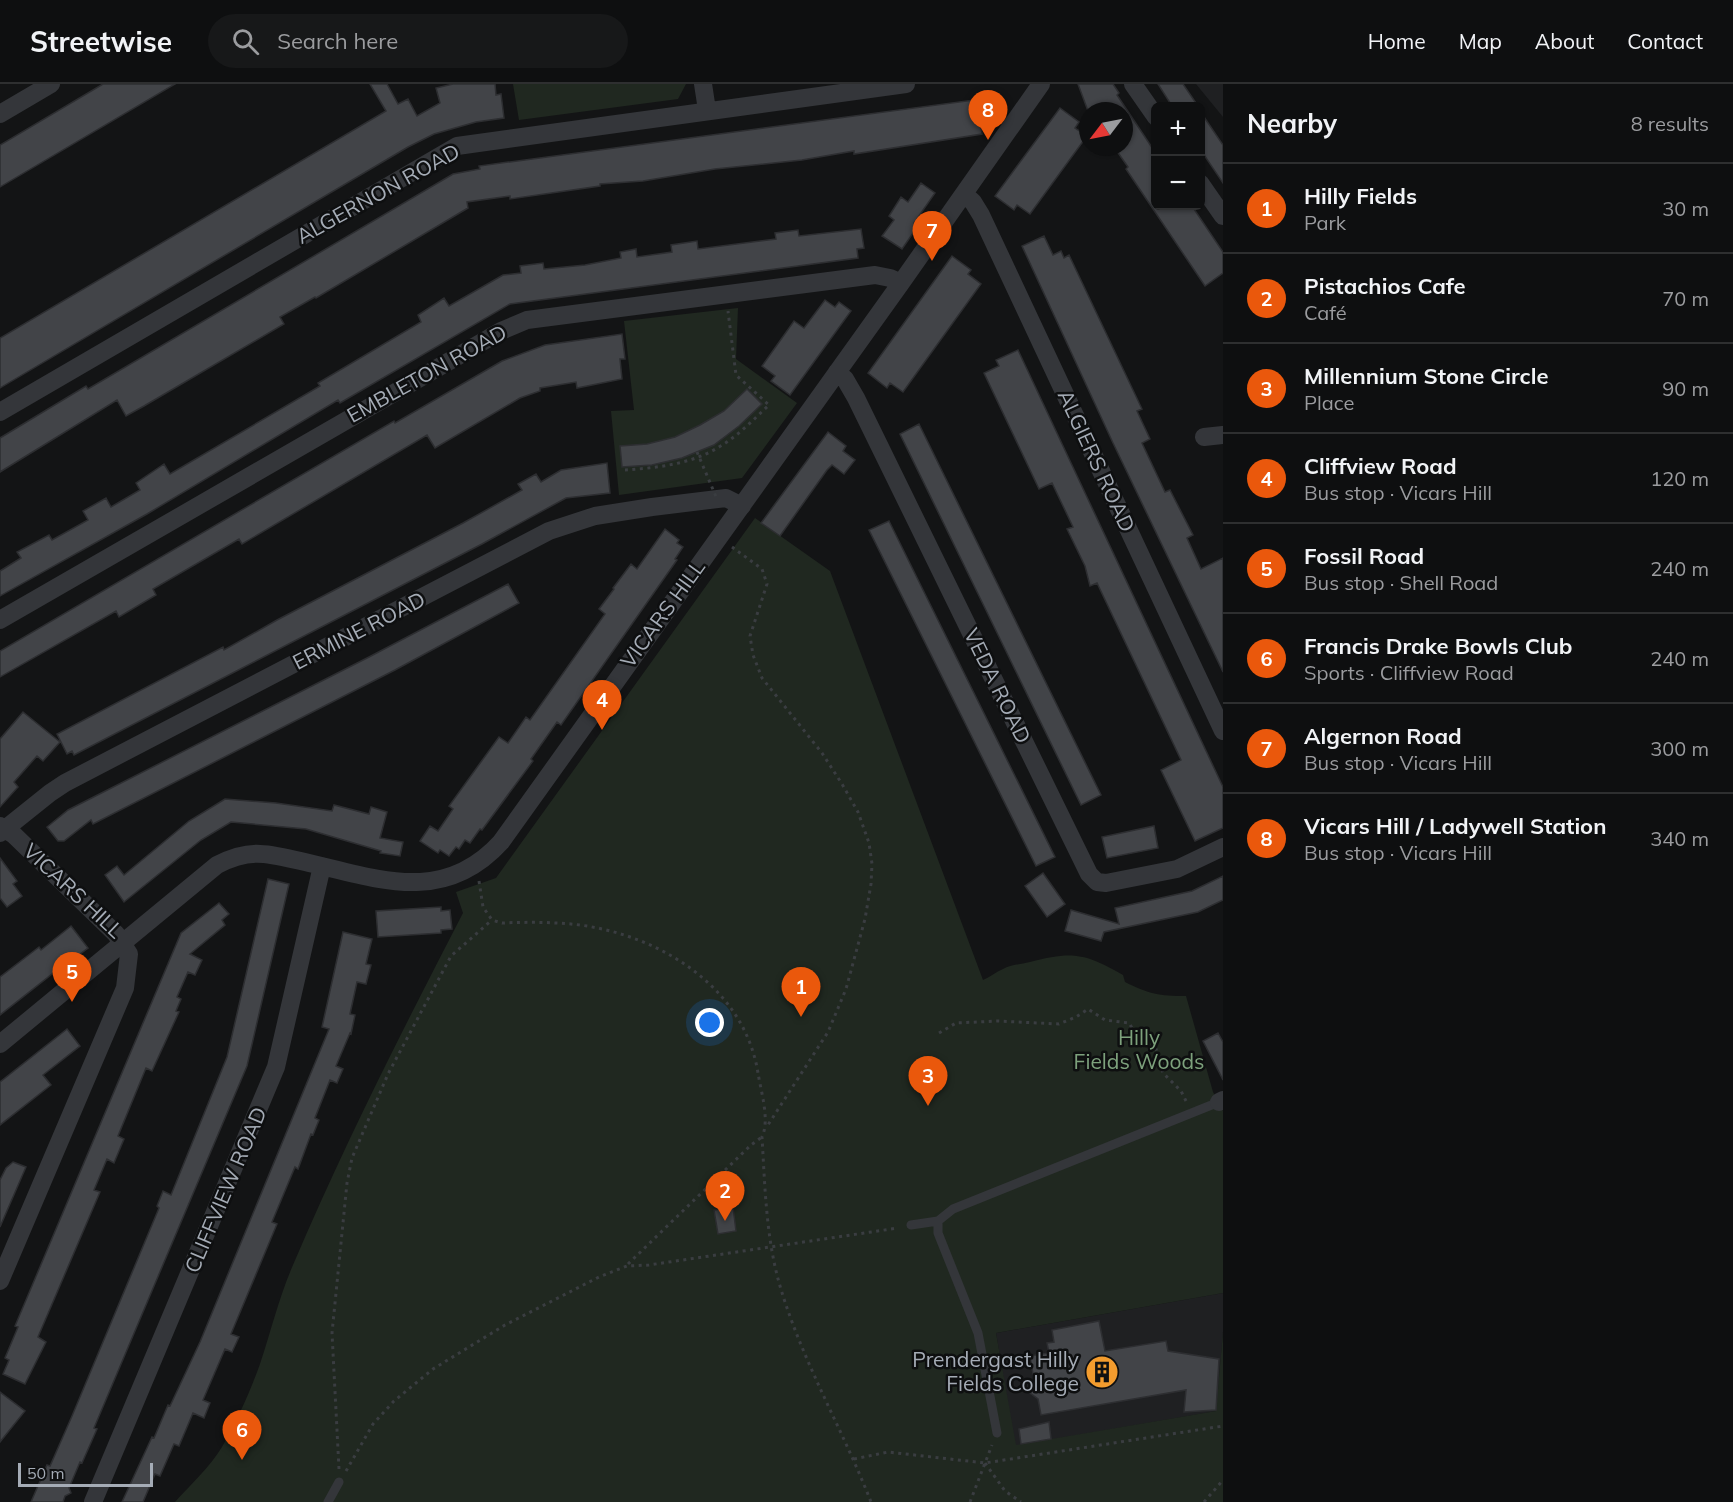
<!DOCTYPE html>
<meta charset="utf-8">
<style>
:root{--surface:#0e0f10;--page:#171819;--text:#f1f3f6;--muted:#9b9c9f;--line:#2e2f30;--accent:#ea580c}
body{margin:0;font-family:Mulish,sans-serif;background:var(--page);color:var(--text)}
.controls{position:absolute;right:18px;top:18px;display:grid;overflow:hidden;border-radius:9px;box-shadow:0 2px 4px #0004}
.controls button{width:54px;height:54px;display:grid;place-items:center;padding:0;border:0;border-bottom:2px solid var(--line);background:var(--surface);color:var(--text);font:30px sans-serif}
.compass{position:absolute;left:1079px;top:18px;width:54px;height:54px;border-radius:50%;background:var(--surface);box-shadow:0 2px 4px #0004;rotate:238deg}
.scale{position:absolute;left:18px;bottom:15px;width:135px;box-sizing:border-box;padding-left:6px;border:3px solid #a5acb6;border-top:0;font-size:16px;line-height:21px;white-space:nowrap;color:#a5acb6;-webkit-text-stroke:4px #0e0f10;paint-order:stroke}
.you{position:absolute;left:710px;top:939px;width:21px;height:21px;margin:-15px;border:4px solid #fff;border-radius:50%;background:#1a73e8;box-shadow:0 0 0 9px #1a73e833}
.badge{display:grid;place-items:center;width:39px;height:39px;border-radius:50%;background:var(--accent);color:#fff;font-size:20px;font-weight:700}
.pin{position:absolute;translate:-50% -50px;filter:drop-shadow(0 2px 3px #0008)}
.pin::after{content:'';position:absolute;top:32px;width:21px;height:18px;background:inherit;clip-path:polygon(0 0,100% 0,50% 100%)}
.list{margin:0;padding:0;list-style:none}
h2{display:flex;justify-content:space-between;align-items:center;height:78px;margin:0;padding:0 24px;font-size:26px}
h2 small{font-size:20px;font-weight:400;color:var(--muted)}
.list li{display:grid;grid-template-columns:39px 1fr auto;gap:18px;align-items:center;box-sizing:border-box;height:90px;padding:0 24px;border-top:2px solid var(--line)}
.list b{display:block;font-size:22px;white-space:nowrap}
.list p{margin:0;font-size:20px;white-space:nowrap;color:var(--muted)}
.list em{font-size:20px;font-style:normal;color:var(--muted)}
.icon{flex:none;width:33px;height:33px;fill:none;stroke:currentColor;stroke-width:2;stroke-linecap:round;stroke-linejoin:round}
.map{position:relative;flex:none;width:1223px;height:1418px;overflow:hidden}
header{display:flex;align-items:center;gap:36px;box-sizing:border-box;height:84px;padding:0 30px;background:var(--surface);border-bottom:2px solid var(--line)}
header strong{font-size:28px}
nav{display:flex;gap:33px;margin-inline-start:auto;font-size:21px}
.search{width:420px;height:54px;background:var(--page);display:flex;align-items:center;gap:15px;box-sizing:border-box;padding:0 21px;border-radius:33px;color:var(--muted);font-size:22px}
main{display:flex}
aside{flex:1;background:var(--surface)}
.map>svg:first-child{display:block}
.built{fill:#1f2022}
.green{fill:#202820}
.building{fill:#424448;stroke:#2d2e31;stroke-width:1.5}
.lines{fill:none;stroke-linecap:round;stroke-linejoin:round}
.path{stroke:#3a3d41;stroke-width:3;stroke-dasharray:3 4.5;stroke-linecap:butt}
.service{stroke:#34363a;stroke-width:9}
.minor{stroke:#34363a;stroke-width:18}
.path-bridge{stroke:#3a3d41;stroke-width:3;stroke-dasharray:3 4.5;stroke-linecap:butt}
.labels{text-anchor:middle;stroke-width:5;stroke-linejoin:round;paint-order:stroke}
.street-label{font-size:21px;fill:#a5acb6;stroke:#0e0f10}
.park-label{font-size:21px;fill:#7da17c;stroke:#0e0f10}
.poi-label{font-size:21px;fill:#a5acb6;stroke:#0e0f10;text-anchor:end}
</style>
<header>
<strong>Streetwise</strong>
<div class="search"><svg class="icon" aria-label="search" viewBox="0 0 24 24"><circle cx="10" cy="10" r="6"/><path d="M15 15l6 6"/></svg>Search here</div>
<nav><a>Home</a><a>Map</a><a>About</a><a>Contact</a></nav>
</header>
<main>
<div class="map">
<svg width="1223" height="1418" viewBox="0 0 1223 1418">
<rect width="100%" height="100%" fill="#131415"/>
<path class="built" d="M1196 0H1223V33Z
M1223 1209V1248L1217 1327 1015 1362 996 1249Z"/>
<path class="green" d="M513 0H686L678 15 519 36Z
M738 224 736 275 797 319 742 394 619 411 611 327 634 326 624 237Z
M755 434 830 487 983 896C990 893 996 888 1003 885 1011 881 1021 880 1030 878 1072 867 1085 869 1123 891L1125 898C1149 910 1159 912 1186 912L1213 1008 1223 1027V1209L996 1249 1016 1361 1216 1327 1223 1248V1418H175C191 1400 210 1383 222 1363 237 1337 250 1308 260 1280 271 1247 279 1213 293 1181 344 1061 403 945 463 829L456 808 496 794Z"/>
<path class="building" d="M103 0H175L0 103V61Z
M370 0H387L398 20 408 15 417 32 440 19 436 4 453 0H495L496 11 501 10 504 34 476 38 434 50 408 63 0 304V254L386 27Z
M1078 0H1113L1119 9 1117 11 1155 68V122H1192L1223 168V189L1205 202 1126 85 1128 83 1114 63H1124V27H1088Z
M1158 0H1183L1198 22H1172Z
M989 14 991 35 980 36 982 50 854 70V67L802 76 715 85 643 97 600 100V102L510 115V112L467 118 468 124 316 214 315 213 280 233 284 240 144 322 126 332 117 316 0 388V354L86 302 88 305 453 90 480 85 479 82Z
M1060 24 1079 38 1075 44 1087 52 1030 130 1017 121 1014 126 995 112Z
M1200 27 1223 61V99L1200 65Z
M921 99 935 109 914 139 918 142 902 165 882 152 894 136 889 132 901 113 908 118Z
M861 145 864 164 857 165 858 174 510 220 340 319 338 316 147 430 0 512V487L21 474 17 468 49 451 52 456 88 436 83 427 106 414 111 423 140 406 136 399 164 380 170 390 320 302 318 299 421 238 418 231 444 214 449 222 503 191 521 189 520 182 543 179 544 185 585 181 621 174 620 168 636 165 637 173 672 168 671 161 697 157 698 165 776 155 775 149 798 146 799 152Z
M1044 152 1053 171 1061 167 1064 174 1069 171 1142 325 1137 327 1150 355 1142 359 1165 408 1170 406 1193 451 1187 454 1201 485 1223 474V588L1113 359 1022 162Z
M952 172 971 186 968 190 981 200 903 308 890 299 887 304 868 289Z
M825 216 835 223 839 218 851 227 790 311 771 297 775 292 762 282 794 237 804 244Z
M622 250 625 275H620L622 295 577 304 576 298 540 304V307L520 314 435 364 427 351 242 460 239 455 153 505 156 511 119 533 116 527 0 593V567L394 337 395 339 502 277 545 261Z
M1018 266 1223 703V744L1195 757 1161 686 1181 676 1097 499 1090 502 1085 482 1067 445 1073 443 1052 399 1039 405 984 289 999 282 996 276Z
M747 305 762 320 739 342 714 361 682 374 652 381 622 383 620 362 647 360 675 353 700 341 724 327Z
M919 340 1101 711 1081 721 900 350Z
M828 348 846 362 843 367 855 376 844 390 832 381 827 386 780 452 761 439Z
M607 379 610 409 566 414 482 460 74 671 72 667 67 670 57 650 223 563 224 566 277 536 463 439 522 406 518 400 536 390 541 398 561 386Z
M889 437 1055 773 1036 782 869 446Z
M665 445 679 456 677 459 683 463 675 475 677 476 561 641 557 638 531 675 533 677 482 746 480 745 470 759 465 756 459 765 456 763 449 772 440 766 438 769 420 757 430 742 438 747 453 725 449 722 499 653 508 659 526 633 530 636 605 530 599 525 614 505 613 504 631 480 637 485Z
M508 500 519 519 395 586 93 740 91 736 64 757H58L47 743 68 726 369 573Z
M23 628 60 658 43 677 37 672 14 698 18 703 0 723V655Z
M225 715 276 719 332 727 334 721 369 730 371 723 387 728 380 754 403 758 400 772 380 769 381 767 306 745 231 738 201 756 124 818 105 791 117 782 124 791 189 737Z
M1154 742 1158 764 1107 774 1102 753Z
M0 774 17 797 13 800 22 812 7 823 0 814Z
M1043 789 1065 820 1047 833 1025 802Z
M1223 792V816L1198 828 1104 848 1101 857 1065 847 1071 826 1119 840 1115 824 1192 807Z
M268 795 289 800 247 982 94 1344 97 1345 82 1379 80 1378 69 1404 71 1409 65 1412 63 1418H31L47 1381 50 1382 72 1332 159 1124 157 1122 163 1107 171 1111 227 973Z
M219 819 229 830 222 836 225 841 190 870 202 876 195 891 188 888 177 913 181 915 176 927 179 928 152 987 146 984 118 1052 124 1055 114 1079 107 1075 94 1106 100 1108 38 1253 46 1258 25 1300 3 1290 9 1276 5 1274 18 1243 15 1242 181 849Z
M441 823V827L450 826 452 845 441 846V849L378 853 376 827Z
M71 842 88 864 76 873 75 872 0 931V893L39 863 41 866Z
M343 848 372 855 366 880 371 881 366 900 357 898 350 930 355 931 351 950 350 949 336 982 343 985 337 999 330 996 315 1034 319 1036 313 1051 311 1050 298 1085 295 1083 272 1138 277 1140 231 1250 239 1253 232 1268 225 1265 203 1316 210 1319 204 1334 193 1329 179 1362 174 1360 160 1392 155 1390 143 1418H122L152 1353 154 1354 168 1321 170 1322 200 1258 329 945 322 943Z
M67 945 80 962 43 991 51 1001 0 1041V998Z
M1218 949 1223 958V996L1203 957Z
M13 1078 26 1083 0 1143V1096L6 1084Z
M733 1123 736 1147 718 1150 714 1126Z
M1099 1237 1105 1267 1166 1257 1168 1267 1219 1275 1216 1326 1184 1328 1186 1306 1041 1331 1038 1315 1030 1309 1035 1302 1030 1272 1049 1269 1047 1259 1054 1258 1052 1246Z
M0 1308 25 1327 0 1358Z
M1049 1338 1051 1355 1021 1360 1019 1345Z"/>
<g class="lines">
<path class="path" d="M625 386C656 384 692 380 719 363 738 352 753 336 769 321L736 291 728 227
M732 463 762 485 767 500 750 552 753 571 762 594 822 669 842 700 858 728 869 759 872 780 871 800 865 835 846 905 828 948 766 1044
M479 797 483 823 492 836 502 839C525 838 548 838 571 840 655 848 744 901 758 989 761 1008 770 1036 762 1053 765 1103 766 1154 780 1202 802 1277 843 1346 871 1418
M939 949 956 939 998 937 1059 940 1076 933 1088 925 1105 936 1129 939 1144 964 1156 965 1163 989 1181 1007 1186 1017
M628 1180 751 1061 762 1053
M854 1375 888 1368 985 1379 1223 1342
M985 1379 1005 1407 1021 1418
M339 1385 332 1249 347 1099 352 1074 388 990 451 872 492 836
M346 1387 373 1340 394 1317 433 1285 505 1241 599 1193 627 1182 649 1181 898 1144
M970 1418 992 1361
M1204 1418 1223 1396"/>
<path class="service" d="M938 1137V1149L978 1249 997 1349
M911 1141 938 1137 953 1125 1219 1018
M328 1418 339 1398"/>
<path class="minor" d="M703 0 707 26
M1133 0 1156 33
M0 30 51 0
M1200 99 1223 132
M964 110 973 118 981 131 1223 647
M837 288 845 295 856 314 1089 790 1097 798 1106 799 1177 785 1223 763
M0 328 457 62 906 0
M1204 353 1223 351
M0 536 453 275 501 247 527 236 875 191 890 194 901 199
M0 742 14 751 116 850 129 870 125 904 0 1197
M0 749 50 709 65 699 549 447 595 432 652 423 726 414 742 422
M0 960 217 781C251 763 269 770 305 778 376 794 443 822 501 758L901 199 1041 0
M1219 1018 1223 1016
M93 1418 276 983 322 782"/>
<path class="path-bridge" d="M697 368 717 415"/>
</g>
<defs>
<symbol id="building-disc" viewBox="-11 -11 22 22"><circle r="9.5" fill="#f39c2e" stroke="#0e0f10"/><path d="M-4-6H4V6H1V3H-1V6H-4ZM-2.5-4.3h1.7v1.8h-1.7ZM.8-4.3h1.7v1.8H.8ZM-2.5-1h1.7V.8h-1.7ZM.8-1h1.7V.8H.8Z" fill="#111"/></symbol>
</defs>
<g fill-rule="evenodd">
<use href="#building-disc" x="1083" y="1269" width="38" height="38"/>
</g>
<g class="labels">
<g class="street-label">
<text transform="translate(378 110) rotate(-29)" y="7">ALGERNON ROAD</text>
<text transform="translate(427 290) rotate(-29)" y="7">EMBLETON ROAD</text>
<text transform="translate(1096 377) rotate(65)" y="7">ALGIERS ROAD</text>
<text transform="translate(663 530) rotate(-54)" y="7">VICARS HILL</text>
<text transform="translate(359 547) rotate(-27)" y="7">ERMINE ROAD</text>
<text transform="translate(997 602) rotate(64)" y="7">VEDA ROAD</text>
<text transform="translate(73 807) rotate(43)" y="7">VICARS HILL</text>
<text transform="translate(226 1106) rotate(-67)" y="7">CLIFFVIEW ROAD</text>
</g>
<g class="park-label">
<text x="1139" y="961">Hilly<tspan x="1139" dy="24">Fields Woods</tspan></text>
</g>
<g class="poi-label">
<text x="1079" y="1283">Prendergast Hilly<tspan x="1079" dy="24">Fields College</tspan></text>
</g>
</g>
</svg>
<div class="controls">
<button>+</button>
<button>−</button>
</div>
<svg class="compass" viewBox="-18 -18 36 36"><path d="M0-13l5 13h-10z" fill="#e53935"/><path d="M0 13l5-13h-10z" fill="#9b9c9f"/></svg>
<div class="scale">50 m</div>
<div class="you"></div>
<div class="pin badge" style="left:801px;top:933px">1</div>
<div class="pin badge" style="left:725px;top:1137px">2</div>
<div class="pin badge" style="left:928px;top:1022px">3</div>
<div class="pin badge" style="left:602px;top:646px">4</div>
<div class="pin badge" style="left:72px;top:918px">5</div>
<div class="pin badge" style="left:242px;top:1376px">6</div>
<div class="pin badge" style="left:932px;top:177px">7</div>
<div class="pin badge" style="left:988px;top:56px">8</div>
</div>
<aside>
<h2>Nearby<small>8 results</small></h2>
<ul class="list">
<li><span class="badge">1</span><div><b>Hilly Fields</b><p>Park</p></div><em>30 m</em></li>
<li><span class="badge">2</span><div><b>Pistachios Cafe</b><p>Café</p></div><em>70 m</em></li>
<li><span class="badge">3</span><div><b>Millennium Stone Circle</b><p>Place</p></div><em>90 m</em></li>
<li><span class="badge">4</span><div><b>Cliffview Road</b><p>Bus stop · Vicars Hill</p></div><em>120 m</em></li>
<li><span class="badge">5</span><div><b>Fossil Road</b><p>Bus stop · Shell Road</p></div><em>240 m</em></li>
<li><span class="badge">6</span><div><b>Francis Drake Bowls Club</b><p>Sports · Cliffview Road</p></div><em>240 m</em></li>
<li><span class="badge">7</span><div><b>Algernon Road</b><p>Bus stop · Vicars Hill</p></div><em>300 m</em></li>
<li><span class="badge">8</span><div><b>Vicars Hill / Ladywell Station</b><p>Bus stop · Vicars Hill</p></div><em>340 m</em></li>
</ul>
</aside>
</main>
